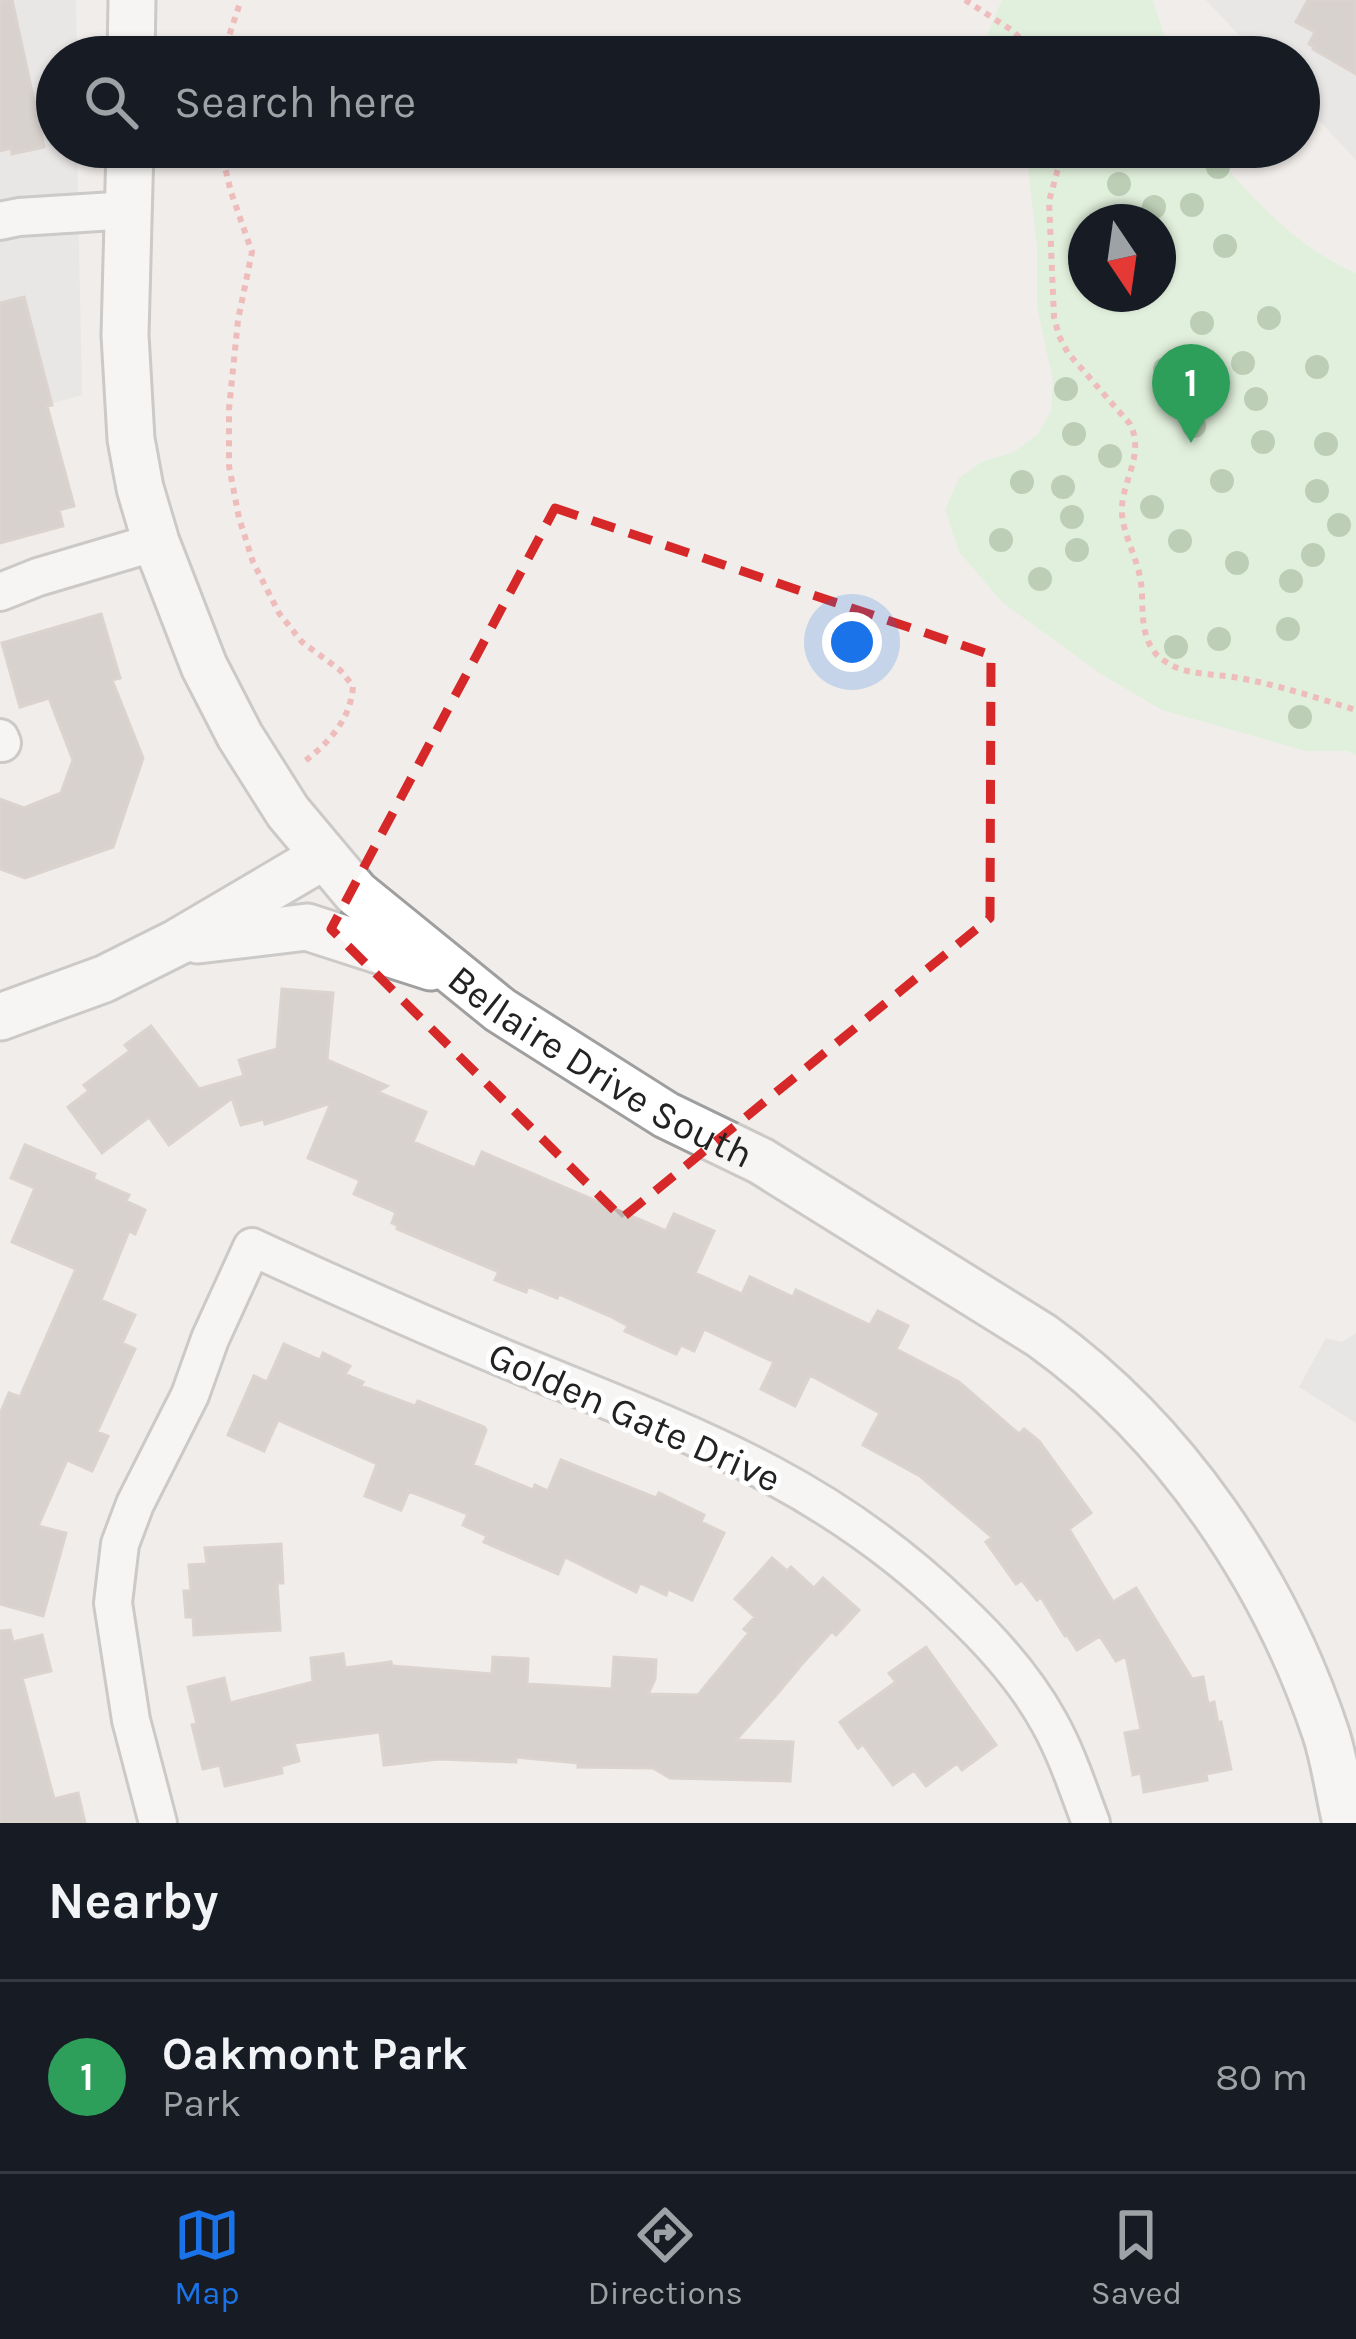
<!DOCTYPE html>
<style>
:root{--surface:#171b24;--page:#20242c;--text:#f1f3f6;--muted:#9ea1a6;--line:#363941;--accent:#1a73e8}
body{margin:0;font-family:Karla,sans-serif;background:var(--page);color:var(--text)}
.compass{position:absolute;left:1068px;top:204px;width:108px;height:108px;border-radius:50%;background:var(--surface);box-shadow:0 3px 9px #0004;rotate:167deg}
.you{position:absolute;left:852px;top:642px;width:42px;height:42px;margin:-30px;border:9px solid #fff;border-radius:50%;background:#1a73e8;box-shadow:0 0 0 18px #1a73e833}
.badge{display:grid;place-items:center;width:78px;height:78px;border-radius:50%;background:var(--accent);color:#fff;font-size:39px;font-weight:700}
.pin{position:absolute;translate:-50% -99px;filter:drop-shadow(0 3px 6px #0008)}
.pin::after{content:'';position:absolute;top:63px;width:42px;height:36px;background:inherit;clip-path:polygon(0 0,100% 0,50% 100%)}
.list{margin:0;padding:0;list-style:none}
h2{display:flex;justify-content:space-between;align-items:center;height:156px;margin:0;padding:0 48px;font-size:51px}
h2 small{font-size:39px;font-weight:400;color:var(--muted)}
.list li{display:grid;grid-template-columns:78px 1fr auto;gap:36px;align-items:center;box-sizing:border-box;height:192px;padding:0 48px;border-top:3px solid var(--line)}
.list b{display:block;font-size:45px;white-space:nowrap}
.list p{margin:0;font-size:39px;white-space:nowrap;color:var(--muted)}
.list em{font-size:39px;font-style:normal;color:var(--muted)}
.icon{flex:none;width:66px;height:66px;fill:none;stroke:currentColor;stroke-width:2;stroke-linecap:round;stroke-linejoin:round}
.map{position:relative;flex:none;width:1356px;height:1823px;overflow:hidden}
.search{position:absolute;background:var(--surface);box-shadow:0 3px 9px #0004;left:36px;right:36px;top:36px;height:132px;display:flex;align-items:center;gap:30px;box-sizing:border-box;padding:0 42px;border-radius:66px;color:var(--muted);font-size:45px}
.sheet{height:348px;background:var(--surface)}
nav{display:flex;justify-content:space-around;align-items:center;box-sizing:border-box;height:168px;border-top:3px solid var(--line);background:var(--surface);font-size:33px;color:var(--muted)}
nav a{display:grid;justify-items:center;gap:6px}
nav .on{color:var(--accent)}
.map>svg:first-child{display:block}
.residential{fill:#dfdfdf}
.park{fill:#cff4cd;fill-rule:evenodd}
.parking{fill:#dedede}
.building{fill:#bab2af;stroke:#c1b3ad;stroke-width:3}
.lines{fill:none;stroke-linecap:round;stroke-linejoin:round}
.minor-casing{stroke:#9f9f9f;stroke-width:42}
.tertiary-casing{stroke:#9f9f9f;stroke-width:51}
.path{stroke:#ea8184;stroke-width:6;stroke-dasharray:6 6;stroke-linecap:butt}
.minor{stroke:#fff;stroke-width:36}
.tertiary{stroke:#fff;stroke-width:45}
.tree{fill:#7dac78}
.marked{fill:none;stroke:#d62828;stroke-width:9;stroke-dasharray:24 15;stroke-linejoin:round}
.labels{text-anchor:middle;stroke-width:10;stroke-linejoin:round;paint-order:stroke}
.street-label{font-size:39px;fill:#222;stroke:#fff}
</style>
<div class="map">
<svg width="1356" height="1823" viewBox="0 0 1356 1823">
<rect width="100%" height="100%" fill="#f1edea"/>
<path class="residential" d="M0 0H76L77 57H57V147H77L82 395 0 418Z
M1206 0H1356V160L1299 99V57H1260Z"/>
<path class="park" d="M1002 0H1153L1171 57H990L987 35Z
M1026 147H1208C1251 196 1295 247 1356 273V755L1347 751H1306L1162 710 1101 674 1002 602 959 552 945 510 959 478 983 461 1014 452 1038 434 1051 410 1053 381 1037 307V248ZM1086 222H1158V294H1086Z"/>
<path class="parking" d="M1356 1333V1423L1299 1387 1326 1338 1342 1342Z"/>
<path class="building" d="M0 0H12L44 147 12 154 11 148 0 151Z
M1308 0H1356V74L1313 49 1314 47 1309 44 1315 32 1296 22Z
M24 297 52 405 47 406 74 506 59 510 63 526 0 543V303Z
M101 614 120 678 112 680 143 758 113 847 25 878 0 869V799L24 808 61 793 73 760 49 698 20 707 2 643Z
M282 989 333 993 327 1060 387 1086 377 1092 426 1112 413 1142 475 1168 482 1152 666 1231 674 1214 714 1231 695 1273 742 1294 750 1277 793 1297 796 1290 870 1325 878 1311 908 1326 896 1349 959 1382 1019 1434 1024 1429 1039 1441 1091 1513 1069 1529 1113 1602 1136 1588 1192 1679 1203 1677 1208 1704 1214 1702 1218 1723 1221 1722 1231 1769 1206 1774 1207 1780 1144 1792 1141 1773 1133 1775 1125 1733 1141 1730 1126 1656 1116 1661 1100 1636 1077 1650 1067 1635 1065 1636 1041 1597 1037 1600 1022 1580 1016 1584 986 1542 992 1537 920 1476 863 1445 880 1413 810 1375 795 1406 761 1389 774 1362 704 1329 694 1351 681 1345 676 1354 625 1331 628 1326 610 1316 559 1294 557 1298 528 1286 526 1292 495 1280 499 1272 397 1229 398 1226 392 1223 396 1212 354 1194 360 1180 308 1158 331 1103 265 1124 264 1119 241 1125 232 1098 169 1145 149 1117 102 1153 68 1107 89 1091 84 1085 130 1051 125 1045 151 1026 199 1089 244 1076 239 1060 277 1049Z
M25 1145 95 1174 93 1179 129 1195 126 1201 145 1210 135 1234 129 1231 101 1300 135 1315 122 1343 135 1349 97 1432 108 1436 92 1471 67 1460 38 1526 66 1533 43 1616 0 1604V1414L9 1393 20 1397 76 1269 12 1242 35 1188 11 1178Z
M284 1344 320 1360 323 1353 350 1366 345 1374 363 1382 361 1386 415 1406 418 1401 484 1427 486 1430 473 1465 533 1490 535 1485 548 1491 561 1460 656 1498 659 1493 704 1515 701 1522 724 1533 692 1600 668 1589 666 1595 640 1583 636 1592 565 1557 558 1574 484 1542 487 1536 463 1525 468 1514 409 1491 401 1510 365 1496 377 1464 278 1420 264 1451 228 1435 254 1376 267 1382Z
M281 1544 283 1583H277L280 1630 194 1635 193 1617H186L184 1591H191L189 1565 207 1564 205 1548Z
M772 1558 787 1571 791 1567 814 1588 823 1578 859 1610 836 1635 832 1631 800 1666 798 1663V1669L777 1694 736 1740 793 1742 790 1781 670 1778 653 1768 578 1767V1763L516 1757V1762L439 1759 384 1765 380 1732 294 1743 299 1761 281 1766 282 1773 225 1786 220 1765 203 1769 192 1725 197 1724 188 1687 224 1678 230 1703 313 1682 311 1658 343 1654 345 1668 391 1662 392 1666 492 1674 493 1657 528 1659 527 1684 612 1689 614 1657 656 1660 655 1679 648 1694 698 1695 749 1633 744 1629 755 1617 735 1599Z
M10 1630 13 1642 42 1635 51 1671 22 1678 54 1799 78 1793 85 1823H0V1631Z
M926 1647 996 1745 962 1770 957 1763 926 1786 914 1770 893 1785 863 1744 858 1748 840 1722 896 1682 889 1673Z"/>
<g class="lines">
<defs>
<path id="minor" d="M0 221 19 217 130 210
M0 592 38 577 156 542
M0 738 2 743
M158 1823 131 1720 113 1603 120 1544 135 1504 190 1395 210 1339 252 1247C345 1290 439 1332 535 1371 696 1436 831 1486 958 1610 993 1643 1026 1680 1049 1722 1067 1754 1078 1789 1091 1823"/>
<g id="tertiary">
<path d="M131 57 132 0"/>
<path id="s1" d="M130 147 125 335 131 439 140 488 156 542 204 666 240 736 288 812 356 893 500 1010 666 1115 761 1161 1042 1336C1175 1432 1274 1578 1326 1734 1335 1762 1339 1794 1346 1823"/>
<path d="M198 940 307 927 431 967"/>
<path d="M0 1017 104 979 178 942 324 856"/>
</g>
</defs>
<use href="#minor" class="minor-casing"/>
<use href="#tertiary" class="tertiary-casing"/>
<path class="path" d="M965 0 1013 31 1039 57
M222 57 241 0
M220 147 231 192 252 252 238 320 229 409V466L239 518 253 562 279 613 302 642 340 670 353 686C351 720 327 745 301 764
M1064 147 1049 201 1054 317 1059 336 1068 353 1130 424C1146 455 1120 482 1122 514 1124 536 1136 556 1140 577 1145 601 1138 628 1153 650 1157 657 1167 663 1175 667 1194 675 1218 674 1239 678 1279 685 1317 698 1356 710"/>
<use href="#minor" class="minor"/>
<use href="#tertiary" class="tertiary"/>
</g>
<g class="tree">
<circle cx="1218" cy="167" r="12"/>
<circle cx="1119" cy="184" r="12"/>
<circle cx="1192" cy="205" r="12"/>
<circle cx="1154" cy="207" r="12"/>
<circle cx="1225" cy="246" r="12"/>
<circle cx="1269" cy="318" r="12"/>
<circle cx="1202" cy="323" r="12"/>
<circle cx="1243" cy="363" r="12"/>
<circle cx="1317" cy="367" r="12"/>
<circle cx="1165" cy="369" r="12"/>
<circle cx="1066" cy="389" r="12"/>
<circle cx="1256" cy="399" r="12"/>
<circle cx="1194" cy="426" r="12"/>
<circle cx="1074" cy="434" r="12"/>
<circle cx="1263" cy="442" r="12"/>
<circle cx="1326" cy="444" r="12"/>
<circle cx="1110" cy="456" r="12"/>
<circle cx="1222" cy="481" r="12"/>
<circle cx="1022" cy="482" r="12"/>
<circle cx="1063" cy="487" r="12"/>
<circle cx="1317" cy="491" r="12"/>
<circle cx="1152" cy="507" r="12"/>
<circle cx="1072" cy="517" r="12"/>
<circle cx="1339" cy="525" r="12"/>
<circle cx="1001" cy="540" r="12"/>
<circle cx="1180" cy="541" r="12"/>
<circle cx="1077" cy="550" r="12"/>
<circle cx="1313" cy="555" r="12"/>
<circle cx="1237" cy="563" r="12"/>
<circle cx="1040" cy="579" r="12"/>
<circle cx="1291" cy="581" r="12"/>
<circle cx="1288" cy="629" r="12"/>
<circle cx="1219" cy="639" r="12"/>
<circle cx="1176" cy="647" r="12"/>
<circle cx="1300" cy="717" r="12"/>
</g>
<path d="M0 0H1356V1823H0ZM555 508 991 655 990 918 622 1218 331 929Z" fill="#f1edea" fill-opacity=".55" fill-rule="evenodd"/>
<path class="marked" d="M555 508 991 655 990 918 622 1218 331 929Z"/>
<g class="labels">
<g class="street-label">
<text dy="14" stroke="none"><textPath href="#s1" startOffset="1107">Bellaire Drive South</textPath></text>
<text transform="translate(635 1416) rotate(24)" y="14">Golden Gate Drive</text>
</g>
</g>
</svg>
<svg class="compass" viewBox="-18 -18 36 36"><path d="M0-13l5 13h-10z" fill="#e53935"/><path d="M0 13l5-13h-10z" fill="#9ea1a6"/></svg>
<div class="you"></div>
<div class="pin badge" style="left:1191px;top:443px;background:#2e9e5b">1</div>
<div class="search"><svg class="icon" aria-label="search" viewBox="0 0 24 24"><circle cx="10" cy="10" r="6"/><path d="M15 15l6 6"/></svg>Search here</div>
</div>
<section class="sheet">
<h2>Nearby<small></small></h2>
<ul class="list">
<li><span class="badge" style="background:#2e9e5b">1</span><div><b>Oakmont Park</b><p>Park</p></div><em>80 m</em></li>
</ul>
</section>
<nav>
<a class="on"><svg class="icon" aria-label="map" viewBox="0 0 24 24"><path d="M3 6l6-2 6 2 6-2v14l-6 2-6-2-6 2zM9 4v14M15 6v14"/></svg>Map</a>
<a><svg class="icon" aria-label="directions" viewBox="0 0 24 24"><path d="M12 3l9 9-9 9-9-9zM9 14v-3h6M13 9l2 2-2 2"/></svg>Directions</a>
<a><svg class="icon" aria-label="saved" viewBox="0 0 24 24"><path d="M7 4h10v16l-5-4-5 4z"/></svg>Saved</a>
</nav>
